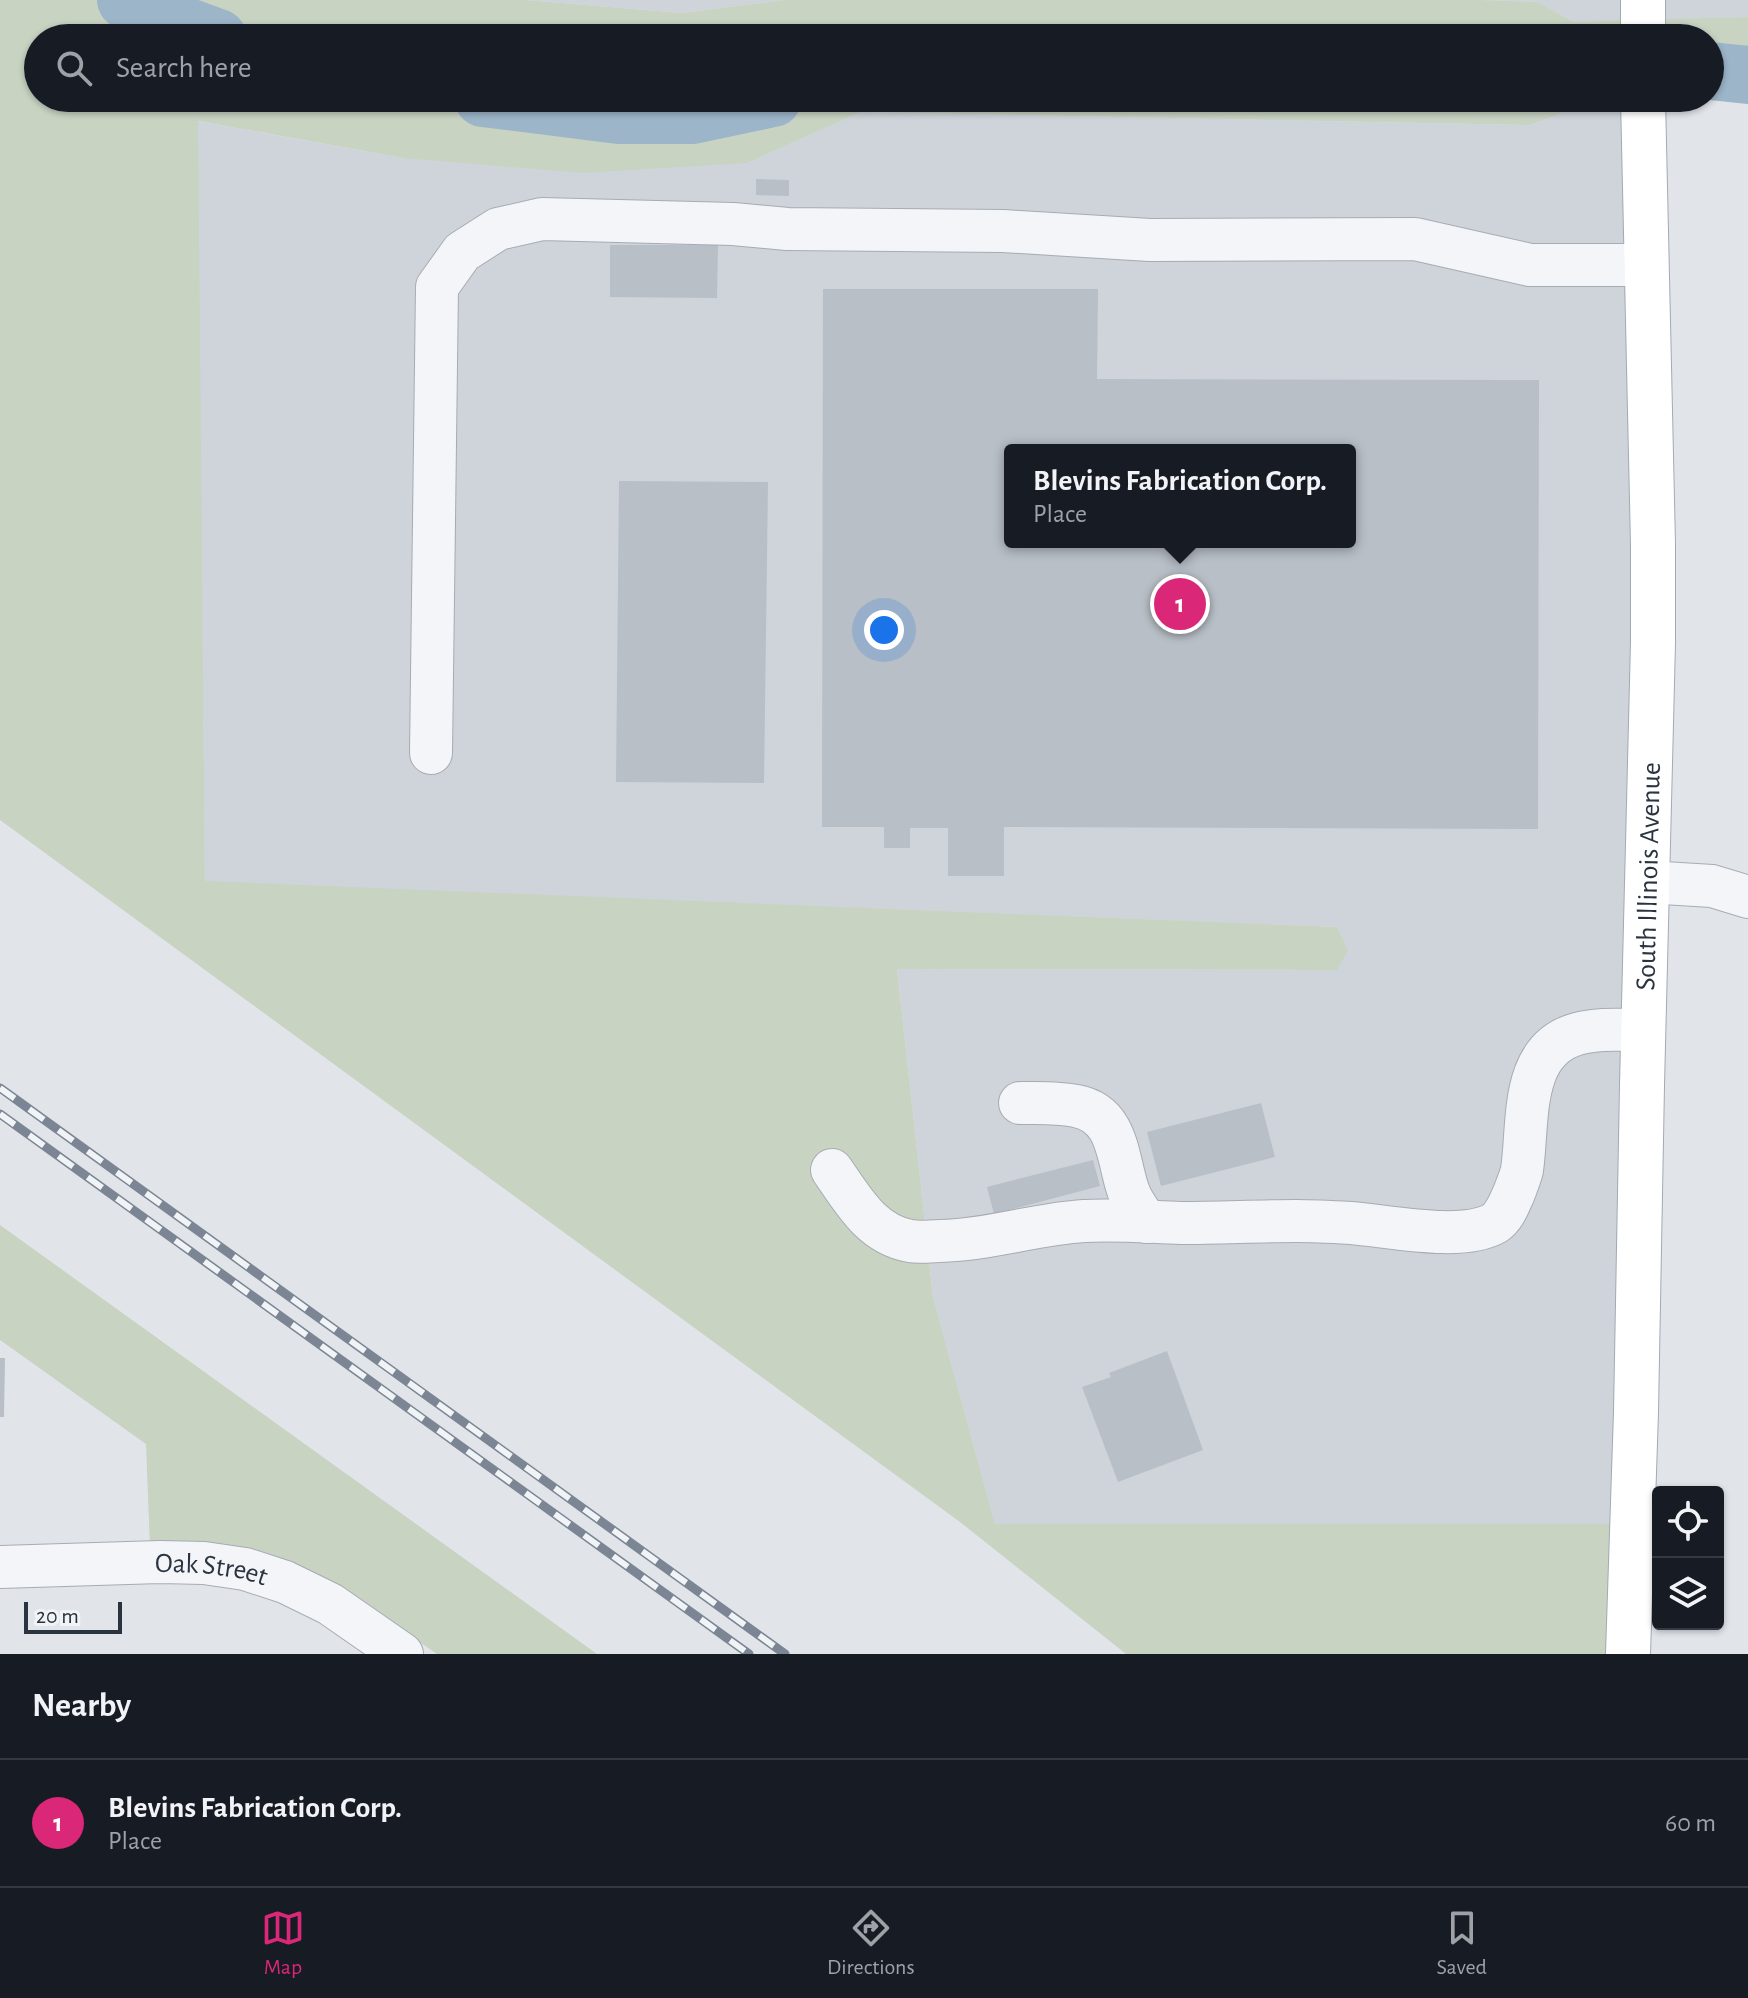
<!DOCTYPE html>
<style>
:root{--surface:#171b24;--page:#242831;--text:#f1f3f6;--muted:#9ea1a6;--line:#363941;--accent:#db2777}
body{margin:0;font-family:"Alegreya Sans",sans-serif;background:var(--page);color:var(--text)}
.controls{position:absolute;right:24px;bottom:24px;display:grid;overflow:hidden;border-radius:8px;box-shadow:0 2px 6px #0004}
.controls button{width:72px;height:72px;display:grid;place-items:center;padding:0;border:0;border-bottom:2px solid var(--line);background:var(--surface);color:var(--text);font:40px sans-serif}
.scale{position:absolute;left:24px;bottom:20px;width:98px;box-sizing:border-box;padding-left:8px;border:4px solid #2a3441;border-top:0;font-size:22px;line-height:28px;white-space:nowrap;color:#2a3441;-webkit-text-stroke:6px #f1f4f7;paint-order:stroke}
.you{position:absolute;left:884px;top:630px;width:28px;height:28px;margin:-20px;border:6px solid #fff;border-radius:50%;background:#1a73e8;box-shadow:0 0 0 12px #1a73e833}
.badge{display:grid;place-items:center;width:52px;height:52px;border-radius:50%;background:var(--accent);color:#fff;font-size:26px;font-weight:700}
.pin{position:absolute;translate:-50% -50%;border:4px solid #fff;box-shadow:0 2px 8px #0006}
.popup{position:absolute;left:1004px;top:444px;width:352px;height:104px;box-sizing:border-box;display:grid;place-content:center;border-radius:8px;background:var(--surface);filter:drop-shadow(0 2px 6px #0005);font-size:26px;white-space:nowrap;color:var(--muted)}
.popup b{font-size:30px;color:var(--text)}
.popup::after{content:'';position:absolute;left:50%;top:100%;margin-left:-16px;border:16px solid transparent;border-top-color:var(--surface)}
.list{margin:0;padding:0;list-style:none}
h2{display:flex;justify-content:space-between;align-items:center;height:104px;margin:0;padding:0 32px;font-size:34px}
h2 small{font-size:26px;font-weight:400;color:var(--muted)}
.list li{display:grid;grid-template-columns:52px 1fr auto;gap:24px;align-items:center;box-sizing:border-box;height:128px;padding:0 32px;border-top:2px solid var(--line)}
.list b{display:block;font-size:30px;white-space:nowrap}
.list p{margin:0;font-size:26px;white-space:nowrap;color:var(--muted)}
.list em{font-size:26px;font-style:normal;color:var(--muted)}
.icon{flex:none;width:44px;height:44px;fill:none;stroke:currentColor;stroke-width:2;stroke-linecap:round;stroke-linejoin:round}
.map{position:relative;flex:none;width:1748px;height:1654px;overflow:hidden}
.search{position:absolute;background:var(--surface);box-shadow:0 2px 6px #0004;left:24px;right:24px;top:24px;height:88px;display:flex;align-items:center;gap:20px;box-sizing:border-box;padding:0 28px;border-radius:44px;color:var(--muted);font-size:30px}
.sheet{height:232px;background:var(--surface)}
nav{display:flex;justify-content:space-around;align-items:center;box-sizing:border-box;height:112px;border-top:2px solid var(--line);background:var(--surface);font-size:22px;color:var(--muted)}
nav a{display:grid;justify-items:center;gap:4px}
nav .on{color:var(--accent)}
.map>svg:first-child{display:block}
.built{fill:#cfd4db;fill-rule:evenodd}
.green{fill:#c8d3c2}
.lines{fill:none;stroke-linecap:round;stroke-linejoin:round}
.river{stroke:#9db5c9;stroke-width:58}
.building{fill:#b8bfc6;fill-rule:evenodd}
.minor-casing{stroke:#a6acb4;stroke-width:44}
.major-casing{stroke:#a1aab5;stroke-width:46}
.minor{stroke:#f4f5f8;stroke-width:42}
.major{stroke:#fff;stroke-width:44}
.rail-casing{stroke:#7b8593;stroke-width:9}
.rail{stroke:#f1f4f7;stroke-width:6;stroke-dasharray:18;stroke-linecap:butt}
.labels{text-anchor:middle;stroke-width:7;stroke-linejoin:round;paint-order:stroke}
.street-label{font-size:28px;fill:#2a3441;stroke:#f1f4f7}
</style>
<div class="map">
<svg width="1748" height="1654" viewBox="0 0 1748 1654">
<rect width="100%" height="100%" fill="#e1e5ea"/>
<path class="built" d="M526 0H784L682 13Z
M1481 0H1748V17L1574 22 1538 2Z
M1583 98H1624L1634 623 1623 933 1612 1524H995L933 1297 897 969 1336 970V927L205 882 197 121 403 158 747 163 861 112 1530 125 1557 115ZM1010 450H1350V542H1010Z"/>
<path class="green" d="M0 0H526L682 13 784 0H1481L1538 2 1574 22 1624 20V38H38V98H1583L1557 115 1530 125 861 112 747 163 582 173 403 158 198 121 205 881 1337 927 1348 951 1337 970 897 969 933 1297 995 1524H1612L1608 1654H1126L960 1522 0 820Z
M1748 17V75L1710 71V38H1665L1666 19Z
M0 1225 597 1654H437L376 1612 150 1547 146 1444 0 1340Z"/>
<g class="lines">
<path class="river" d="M126 0 155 15 218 38
M1710 71 1748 75
M483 98 619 115H693L773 98"/>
</g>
<path class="building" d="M756 179 789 180V196L756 195Z
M610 245H718L717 298 610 297Z
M823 289H1098L1097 379 1539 380 1538 829 1004 827V876H948V828H910V848H884V827H822ZM1010 450H1350V542H1010Z
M619 481 768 482 764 783 616 782Z
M1261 1103 1275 1157 1161 1186 1147 1132Z
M1093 1160 1100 1186 994 1214 987 1187Z
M1167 1351 1203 1450 1118 1482 1082 1387 1111 1377 1109 1373Z
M0 1358H5L4 1417H0Z"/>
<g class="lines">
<defs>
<g id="minor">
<path d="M431 753 437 287 462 252 498 229 542 219 733 224 787 229 1003 231 1150 240 1415 239 1530 265H1647"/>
<path d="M1647 882 1712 886 1748 897"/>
<path d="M1020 1103C1039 1103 1058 1102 1076 1106 1119 1114 1117 1158 1128 1190 1132 1203 1140 1212 1147 1222"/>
<path d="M832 1170C853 1200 871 1234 910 1241 920 1243 930 1241 940 1241 989 1240 1035 1224 1084 1221 1116 1219 1149 1222 1181 1223 1220 1223 1258 1221 1296 1221 1315 1221 1333 1222 1351 1223 1389 1226 1462 1242 1495 1223 1505 1216 1509 1204 1514 1193 1517 1185 1520 1178 1522 1170 1529 1123 1519 1050 1577 1034 1598 1028 1621 1030 1643 1030"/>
<path id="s1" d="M0 1567 160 1562 204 1563 245 1569 285 1582 330 1604 402 1654"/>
</g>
<g id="major">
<path d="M1643 38V0"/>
<path id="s2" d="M1628 1654 1636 1412 1642 1085 1653 642V545L1643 98"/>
</g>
</defs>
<use href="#minor" class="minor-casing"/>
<use href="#major" class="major-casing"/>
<use href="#minor" class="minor"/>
<use href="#major" class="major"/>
<defs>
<path id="rail" d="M0 1088 785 1654
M0 1114 749 1654"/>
</defs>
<use href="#rail" class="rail-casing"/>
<use href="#rail" class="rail"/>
</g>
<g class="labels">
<g class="street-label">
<text dy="10" stroke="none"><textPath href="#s2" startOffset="778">South Illinois Avenue</textPath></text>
<text dy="10" stroke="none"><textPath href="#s1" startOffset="212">Oak Street</textPath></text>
</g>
</g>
</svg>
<div class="controls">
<button><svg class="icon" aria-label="locate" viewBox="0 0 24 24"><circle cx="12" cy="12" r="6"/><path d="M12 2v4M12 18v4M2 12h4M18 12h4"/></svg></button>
<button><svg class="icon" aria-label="layers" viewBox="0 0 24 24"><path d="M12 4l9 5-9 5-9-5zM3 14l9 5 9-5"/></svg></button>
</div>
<div class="scale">20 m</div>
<div class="you"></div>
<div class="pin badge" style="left:1180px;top:604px">1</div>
<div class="popup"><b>Blevins Fabrication Corp.</b>Place</div>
<div class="search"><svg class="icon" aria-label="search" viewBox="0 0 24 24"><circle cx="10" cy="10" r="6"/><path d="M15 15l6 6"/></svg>Search here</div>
</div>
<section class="sheet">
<h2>Nearby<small></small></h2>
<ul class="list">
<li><span class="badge">1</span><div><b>Blevins Fabrication Corp.</b><p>Place</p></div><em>60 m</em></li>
</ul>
</section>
<nav>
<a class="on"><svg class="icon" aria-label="map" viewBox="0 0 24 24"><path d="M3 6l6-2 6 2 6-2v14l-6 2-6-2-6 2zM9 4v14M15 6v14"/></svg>Map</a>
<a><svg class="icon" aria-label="directions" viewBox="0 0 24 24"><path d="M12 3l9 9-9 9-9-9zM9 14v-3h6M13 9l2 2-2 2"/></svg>Directions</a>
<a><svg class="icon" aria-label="saved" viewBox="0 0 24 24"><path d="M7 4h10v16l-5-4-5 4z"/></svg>Saved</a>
</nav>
